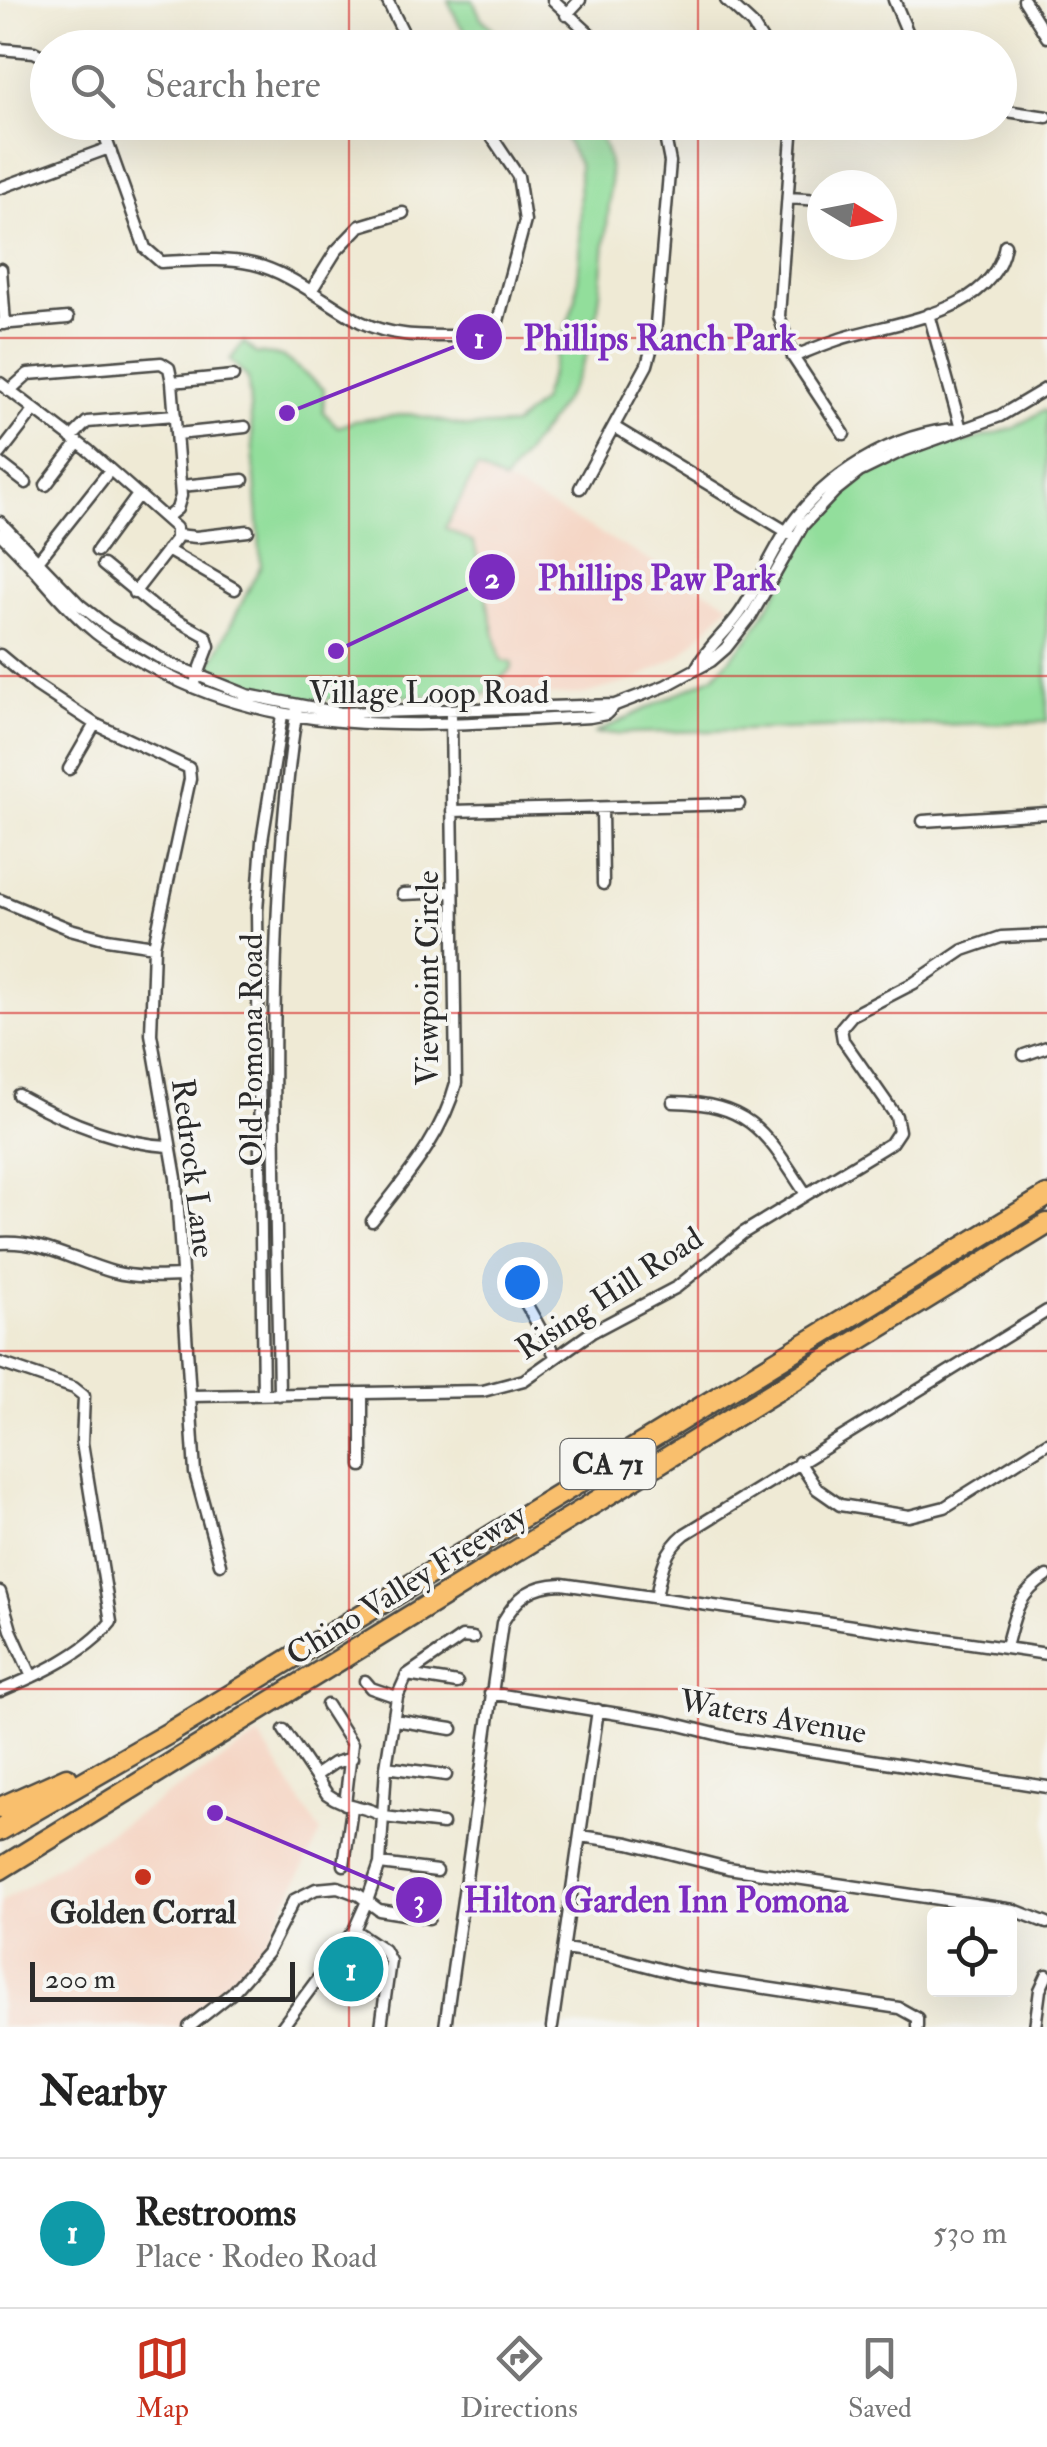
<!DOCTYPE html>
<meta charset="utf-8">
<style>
:root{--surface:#fff;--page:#f6f6f6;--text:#222;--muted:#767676;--line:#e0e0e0;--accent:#c8321e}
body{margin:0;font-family:"IM FELL Double Pica",serif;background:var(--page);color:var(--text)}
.controls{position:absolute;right:30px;bottom:30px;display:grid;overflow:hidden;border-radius:10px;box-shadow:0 10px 40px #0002}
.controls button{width:90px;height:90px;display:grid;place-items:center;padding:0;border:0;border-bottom:2px solid var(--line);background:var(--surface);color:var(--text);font:50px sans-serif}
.compass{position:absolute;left:807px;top:170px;width:90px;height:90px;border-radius:50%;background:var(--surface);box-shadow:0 10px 40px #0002;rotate:100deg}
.scale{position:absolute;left:30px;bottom:25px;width:265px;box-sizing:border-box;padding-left:10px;border:5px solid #2b2b2b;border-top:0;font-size:28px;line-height:35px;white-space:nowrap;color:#2b2b2b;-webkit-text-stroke:8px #f6f6f2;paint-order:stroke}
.you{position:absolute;left:522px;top:1282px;width:35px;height:35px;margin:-25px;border:8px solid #fff;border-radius:50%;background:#1a73e8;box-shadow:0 0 0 15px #1a73e833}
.badge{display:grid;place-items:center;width:65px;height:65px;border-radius:50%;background:var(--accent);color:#fff;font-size:32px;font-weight:700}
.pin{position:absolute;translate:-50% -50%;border:5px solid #fff;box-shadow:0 2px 10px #0006}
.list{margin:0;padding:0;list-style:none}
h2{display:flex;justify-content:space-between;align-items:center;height:130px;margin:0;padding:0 40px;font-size:42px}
h2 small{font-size:32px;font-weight:400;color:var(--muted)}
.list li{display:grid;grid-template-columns:65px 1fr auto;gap:30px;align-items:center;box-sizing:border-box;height:150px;padding:0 40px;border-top:2px solid var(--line)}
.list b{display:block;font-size:38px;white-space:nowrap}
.list p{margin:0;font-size:32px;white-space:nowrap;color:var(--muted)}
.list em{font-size:32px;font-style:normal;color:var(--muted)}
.icon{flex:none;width:55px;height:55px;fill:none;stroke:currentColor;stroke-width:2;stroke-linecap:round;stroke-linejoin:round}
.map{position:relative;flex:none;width:1047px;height:2027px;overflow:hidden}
.search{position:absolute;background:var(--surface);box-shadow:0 10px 40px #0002;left:30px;right:30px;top:30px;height:110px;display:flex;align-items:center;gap:25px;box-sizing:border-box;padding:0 35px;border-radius:55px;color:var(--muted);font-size:38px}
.sheet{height:280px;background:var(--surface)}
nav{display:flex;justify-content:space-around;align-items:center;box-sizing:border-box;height:140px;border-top:2px solid var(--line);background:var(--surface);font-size:28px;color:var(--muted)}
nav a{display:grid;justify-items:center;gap:5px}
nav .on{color:var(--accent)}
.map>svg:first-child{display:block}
.built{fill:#f5d3c1}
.green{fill:#92de9b;stroke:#5e8463;stroke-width:2.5}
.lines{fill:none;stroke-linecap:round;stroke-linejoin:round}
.street-casing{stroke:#484844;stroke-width:15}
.highway-casing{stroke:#484844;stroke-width:25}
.street{stroke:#fff;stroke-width:10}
.highway{stroke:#f9bf6d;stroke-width:20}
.grid{fill:none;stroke:#d62828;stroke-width:2.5;stroke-opacity:0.55}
.poi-dot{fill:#c8321e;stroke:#f6f6f2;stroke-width:4}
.labels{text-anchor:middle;stroke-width:8;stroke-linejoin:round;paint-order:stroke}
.shield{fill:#f6f6f2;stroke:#686867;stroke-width:2.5}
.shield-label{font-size:30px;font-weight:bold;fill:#2b2b2b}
.street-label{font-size:32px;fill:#2b2b2b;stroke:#f6f6f2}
.poi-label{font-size:32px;font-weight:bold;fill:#2b2b2b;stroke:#f6f6f2}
.leader{fill:none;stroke:#7b2cbf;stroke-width:4}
.callout-dot{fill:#7b2cbf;stroke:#f6f6f2;stroke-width:4}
.mark-label{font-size:30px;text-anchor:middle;font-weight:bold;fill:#fff}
.callout-label{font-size:35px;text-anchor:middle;font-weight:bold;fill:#7b2cbf;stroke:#f6f6f2;stroke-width:8;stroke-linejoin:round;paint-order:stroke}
</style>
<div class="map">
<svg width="1047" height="2027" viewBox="0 0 1047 2027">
<rect width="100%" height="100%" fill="#f6f6f2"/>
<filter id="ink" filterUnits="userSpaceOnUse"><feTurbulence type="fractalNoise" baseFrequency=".01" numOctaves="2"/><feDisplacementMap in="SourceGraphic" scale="20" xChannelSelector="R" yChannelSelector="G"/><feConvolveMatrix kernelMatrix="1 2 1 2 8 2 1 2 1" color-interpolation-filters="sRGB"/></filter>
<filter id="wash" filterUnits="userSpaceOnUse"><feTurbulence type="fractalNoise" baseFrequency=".0048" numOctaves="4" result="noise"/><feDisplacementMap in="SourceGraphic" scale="40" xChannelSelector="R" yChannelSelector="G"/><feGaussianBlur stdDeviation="2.25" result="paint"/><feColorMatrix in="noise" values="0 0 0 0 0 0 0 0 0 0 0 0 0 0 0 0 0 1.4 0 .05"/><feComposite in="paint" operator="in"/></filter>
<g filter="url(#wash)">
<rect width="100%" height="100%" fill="#efead5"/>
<path class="built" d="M478 467 730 604 682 654 636 680 584 694 492 698 484 695 489 687 512 668 500 657 489 617 491 611 445 528Z
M259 1736 321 1833 259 1956 213 2006 183 2027H0V1903Z"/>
<path class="green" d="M448 0H473L481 18 513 47H480L459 24Z
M557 123H591C616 155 611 187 607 225 601 271 602 317 584 361 566 406 531 443 504 482L477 468 445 528 474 543 500 657 502 661 512 663V668L484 695 336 697C304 709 240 682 208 670L261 565 248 378 230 360 244 342 255 353 282 356 324 389 323 412 338 427 354 421 409 414 468 427 514 425 541 402 576 298 580 254 579 164Z
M1044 410 1047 412V722L594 734 714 676 751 635 786 577 816 516 848 488 883 464 926 447 962 443 1014 428Z"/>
</g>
<g filter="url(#ink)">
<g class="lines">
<defs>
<path id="street" d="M387 0 411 48
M553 0 605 48
M726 0 752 24 767 48
M894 0 914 48
M1024 0 1047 37
M566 15 580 0
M0 49 34 52 48 59
M1000 110 1047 117
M100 122 145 248 161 262C190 261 223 257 253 264 290 272 327 304 361 322 389 336 421 336 451 336 470 336 488 340 498 321L525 221 518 176 482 122
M793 122 779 316 793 357 844 434
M0 188 109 148
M788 198 822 200
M1 269 5 324
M311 291 336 251 360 226 403 213
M929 314 961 429
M0 324 68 318
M793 357C808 351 822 345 837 340 892 321 993 316 1005 245
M0 383 89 451 176 528V539L134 593
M9 391 28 374 161 363 169 368 172 382 233 376
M614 427 789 533
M177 434 245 427
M71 438 87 422 175 415
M0 454 34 410
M0 463 26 483
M46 485 78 443
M181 486 243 480
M580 488 647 365 655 336 670 162 662 122
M166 518 177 509 181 496 172 382
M0 522 80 605 108 627 170 664 247 695 340 713 615 705 665 686 711 661 726 648 751 616 803 525 835 491 859 472 900 452 1000 416 1047 388
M0 534C34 565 60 604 96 633 114 647 135 658 155 669 289 742 443 724 590 717L606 714 615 705
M177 535 196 537 248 531
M167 550 235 589
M97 551 138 495
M103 565 154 607 206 636 209 646 196 680
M34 566 110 470
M0 655 36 685 95 724 189 768 190 779 154 946 151 1034 176 1178 195 1473 220 1564
M697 667C708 646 727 632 740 613 758 587 769 558 786 532 822 477 894 431 960 429
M69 769 95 724
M602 809 603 884
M452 811 739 804
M923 821 1047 813
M403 894 453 892
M0 900 70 929 107 939 154 946
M1024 1055 1047 1047
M18 1095C64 1121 115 1143 168 1146
M673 1102C752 1103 766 1134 806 1194
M372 1221C405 1178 442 1137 456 1083L451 716
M0 1243C42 1240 74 1261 113 1272 136 1278 160 1277 183 1276
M524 1300 556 1357
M0 1363 74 1388 84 1396 82 1443 111 1622C85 1654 38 1675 0 1691
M362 1394V1466
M263 1395 257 911 262 841 282 715
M279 1395C276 1165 263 935 297 707
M190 1396 483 1391 524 1380 592 1332 677 1287 743 1233 891 1143 899 1131 896 1116 843 1040 841 1028 852 1015 914 983 963 950 1001 937 1047 935
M799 1462 817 1489 840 1505 909 1516 945 1507 1047 1443
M0 1592 11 1630 32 1677
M656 1597C661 1571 664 1551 685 1534L1047 1311
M1006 1647C1015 1614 1016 1596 1047 1576
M407 1675 457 1683
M365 1681 371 1688 397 1697
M490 1693 667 1722 736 1739 1047 1787
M327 1705 352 1744 345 1804
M394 1720 452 1729
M284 1730 327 1794C347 1809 368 1805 384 1817L443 1824
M386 1767 446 1775
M315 1776 334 1763 352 1758
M581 1836 629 1843 728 1868 1014 1910 1047 1923
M380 1864 437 1871
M344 1865 352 1808
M354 1930 384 1950 390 1961 381 2027
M564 1949 606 1955 686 1976 899 2008 917 2018V2027
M189 2027 232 1993 267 1953 294 1900 316 1889 338 1887 359 1895 379 1910 429 1918
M282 2027 354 1930 367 1901 380 1864 386 1767 397 1697 407 1675 462 1637 473 1638
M445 2027 502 1623C518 1596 531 1585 562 1584L1047 1654
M552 2027 598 1710
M1035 2027 1040 1990 1047 1975"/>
<path id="highway" d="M0 1808 67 1778
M0 1830 169 1733 1047 1196
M0 1869 1047 1224"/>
</defs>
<use href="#street" class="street-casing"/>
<use href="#highway" class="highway-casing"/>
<use href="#street" class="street"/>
<use href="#highway" class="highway"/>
</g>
</g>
<path class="grid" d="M349 0V48M698 0V48M349 122V2027M698 122V2027M0 338H1047M0 676H1047M0 1013H1047M0 1351H1047M0 1689H1047"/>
<circle class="poi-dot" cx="143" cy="1877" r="10"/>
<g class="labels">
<rect class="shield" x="560.5" y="1439" width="95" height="50" rx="8"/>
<g class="shield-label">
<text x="608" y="1474">CA 71</text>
</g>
<g class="street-label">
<text x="429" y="703">Village Loop Road</text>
<text transform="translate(427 978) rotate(-90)" y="11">Viewpoint Circle</text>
<text transform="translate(251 1050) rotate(-90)" y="11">Old Pomona Road</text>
<text transform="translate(194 1168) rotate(83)" y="11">Redrock Lane</text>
<text transform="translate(609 1293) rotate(-33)" y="11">Rising Hill Road</text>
<text transform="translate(406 1584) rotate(-32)" y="11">Chino Valley Freeway</text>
<text transform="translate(773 1716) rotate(10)" y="11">Waters Avenue</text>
</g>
<g class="poi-label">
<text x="143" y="1923">Golden Corral</text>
</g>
</g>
<path class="leader" d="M287 413L479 337M336 651L492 577M215 1813L419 1900"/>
<g class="callout-dot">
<circle cx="287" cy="413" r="10"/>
<circle cx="336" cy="651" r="10"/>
<circle cx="215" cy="1813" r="10"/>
<circle cx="479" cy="337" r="25"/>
<circle cx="492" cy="577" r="25"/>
<circle cx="419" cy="1900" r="25"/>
</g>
<g class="mark-label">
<text x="479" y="348">1</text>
<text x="492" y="588">2</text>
<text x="419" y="1910">3</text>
</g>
<g class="callout-label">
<text x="660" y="350">Phillips Ranch Park</text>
<text x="657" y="590">Phillips Paw Park</text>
<text x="656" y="1912">Hilton Garden Inn Pomona</text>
</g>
</svg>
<div class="controls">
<button><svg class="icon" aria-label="locate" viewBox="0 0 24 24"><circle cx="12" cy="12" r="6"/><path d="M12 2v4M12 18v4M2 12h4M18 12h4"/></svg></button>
</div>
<svg class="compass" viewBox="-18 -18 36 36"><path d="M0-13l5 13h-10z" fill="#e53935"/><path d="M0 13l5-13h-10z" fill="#767676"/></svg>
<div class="scale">200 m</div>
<div class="you"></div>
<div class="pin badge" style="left:351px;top:1969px;background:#0f9aa8">1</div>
<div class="search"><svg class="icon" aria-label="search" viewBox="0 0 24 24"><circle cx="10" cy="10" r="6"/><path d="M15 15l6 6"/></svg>Search here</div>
</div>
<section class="sheet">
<h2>Nearby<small></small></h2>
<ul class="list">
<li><span class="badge" style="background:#0f9aa8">1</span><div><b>Restrooms</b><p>Place · Rodeo Road</p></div><em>530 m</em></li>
</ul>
</section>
<nav>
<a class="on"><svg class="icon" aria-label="map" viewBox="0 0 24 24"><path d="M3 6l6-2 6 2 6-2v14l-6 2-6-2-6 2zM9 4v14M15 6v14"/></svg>Map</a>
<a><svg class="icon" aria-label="directions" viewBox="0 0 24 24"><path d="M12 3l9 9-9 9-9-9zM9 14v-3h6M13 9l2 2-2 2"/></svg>Directions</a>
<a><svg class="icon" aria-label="saved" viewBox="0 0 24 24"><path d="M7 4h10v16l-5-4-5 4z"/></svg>Saved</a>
</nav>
